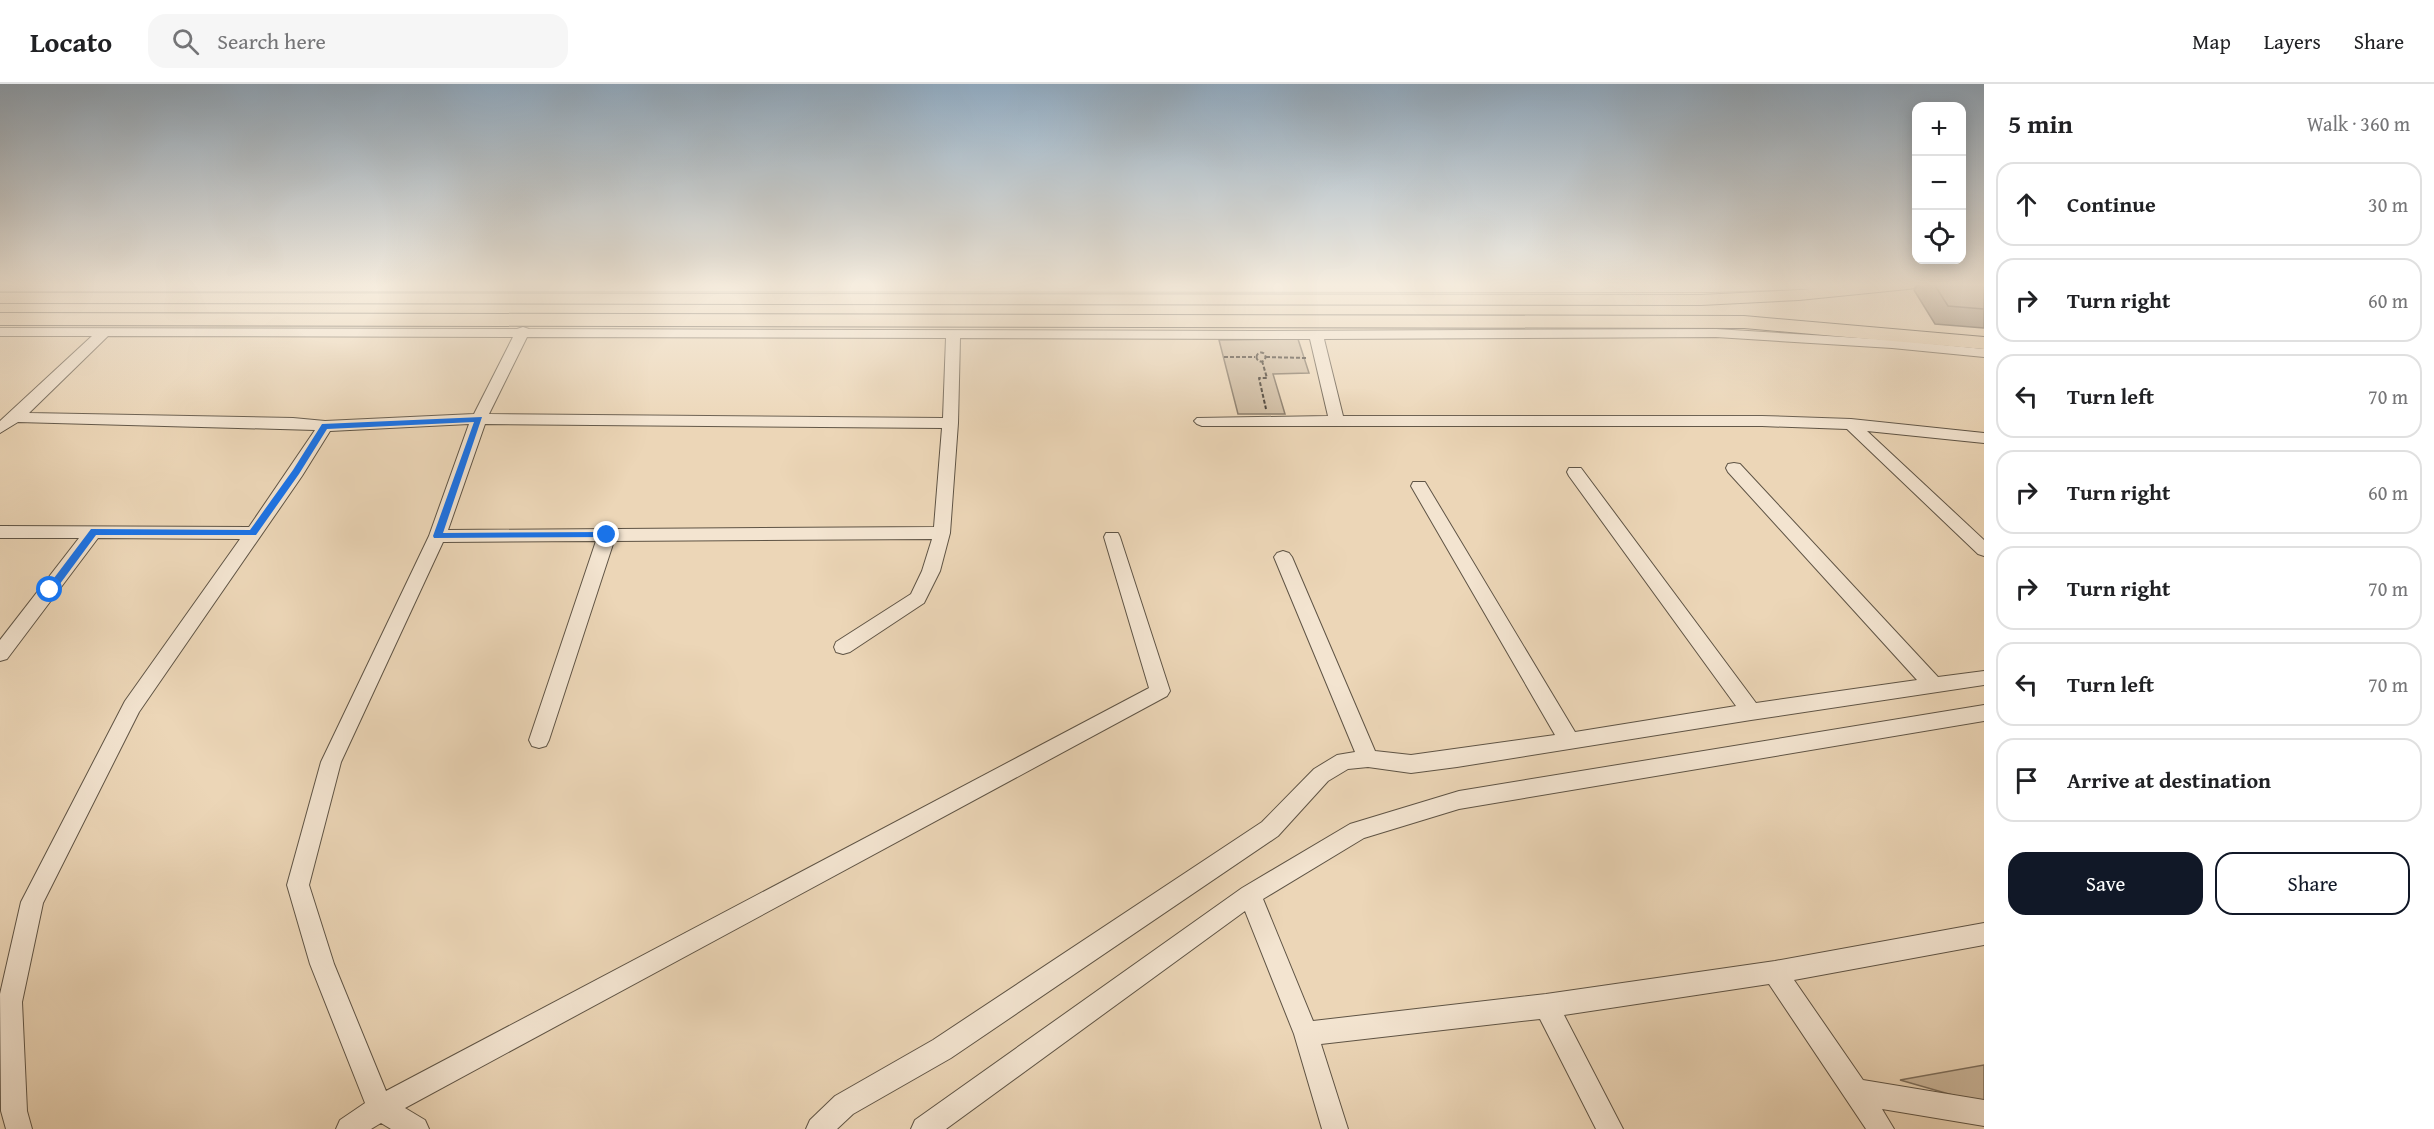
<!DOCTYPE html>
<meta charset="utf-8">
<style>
:root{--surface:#fff;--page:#f6f6f6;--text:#202124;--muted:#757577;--line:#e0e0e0;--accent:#111827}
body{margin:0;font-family:"Gentium Book Plus",serif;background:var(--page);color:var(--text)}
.controls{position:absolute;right:18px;top:18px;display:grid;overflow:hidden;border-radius:12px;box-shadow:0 3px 15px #0003}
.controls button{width:54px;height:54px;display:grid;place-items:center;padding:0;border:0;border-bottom:2px solid var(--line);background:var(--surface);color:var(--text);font:30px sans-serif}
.stop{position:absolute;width:18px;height:18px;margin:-14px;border:4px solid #1a73e8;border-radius:50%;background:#fff}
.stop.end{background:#1a73e8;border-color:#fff;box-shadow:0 2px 6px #0008}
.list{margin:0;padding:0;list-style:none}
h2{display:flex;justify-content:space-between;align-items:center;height:78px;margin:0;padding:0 24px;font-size:26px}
h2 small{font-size:20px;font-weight:400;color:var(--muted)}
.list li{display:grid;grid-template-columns:39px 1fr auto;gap:18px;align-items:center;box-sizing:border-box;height:84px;margin:0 12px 12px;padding:0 12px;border:2px solid var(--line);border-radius:18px}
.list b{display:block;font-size:22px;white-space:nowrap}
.list em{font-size:20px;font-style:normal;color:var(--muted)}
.actions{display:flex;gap:12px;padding:18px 24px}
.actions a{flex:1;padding:14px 0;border:2px solid var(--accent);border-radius:18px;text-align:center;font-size:21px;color:var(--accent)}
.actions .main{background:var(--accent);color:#fff}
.icon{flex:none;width:33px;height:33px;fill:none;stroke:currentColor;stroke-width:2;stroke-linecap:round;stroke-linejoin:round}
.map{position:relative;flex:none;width:1984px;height:1045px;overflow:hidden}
header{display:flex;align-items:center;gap:36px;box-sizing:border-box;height:84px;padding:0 30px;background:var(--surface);border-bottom:2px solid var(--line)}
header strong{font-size:28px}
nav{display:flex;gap:33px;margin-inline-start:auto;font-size:21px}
.search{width:420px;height:54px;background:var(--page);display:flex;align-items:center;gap:15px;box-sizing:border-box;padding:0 21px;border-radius:18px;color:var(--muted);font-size:22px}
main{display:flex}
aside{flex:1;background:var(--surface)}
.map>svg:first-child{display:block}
.green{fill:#ccb89d;stroke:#7e705e;stroke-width:1.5}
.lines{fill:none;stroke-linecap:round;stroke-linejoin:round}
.minor-casing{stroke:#5f5445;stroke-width:2}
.major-casing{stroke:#30281f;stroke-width:2}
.path{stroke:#30281f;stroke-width:2;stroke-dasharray:4 2;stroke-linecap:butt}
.minor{fill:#f3e4d0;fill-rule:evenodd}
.major{fill:#ecd6b7;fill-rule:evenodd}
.wall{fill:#7e705f;stroke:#30281f;stroke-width:1.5}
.building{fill:#92826e;stroke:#30281f;stroke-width:1.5}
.route{fill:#1a73e8}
</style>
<header>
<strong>Locato</strong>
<div class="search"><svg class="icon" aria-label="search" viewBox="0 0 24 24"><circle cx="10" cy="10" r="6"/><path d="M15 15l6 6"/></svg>Search here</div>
<nav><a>Map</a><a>Layers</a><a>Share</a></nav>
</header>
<main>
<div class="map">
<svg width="1984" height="1045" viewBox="0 0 1984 1045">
<rect width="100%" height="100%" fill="#ecd6b7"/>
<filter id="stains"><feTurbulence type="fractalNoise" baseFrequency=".00333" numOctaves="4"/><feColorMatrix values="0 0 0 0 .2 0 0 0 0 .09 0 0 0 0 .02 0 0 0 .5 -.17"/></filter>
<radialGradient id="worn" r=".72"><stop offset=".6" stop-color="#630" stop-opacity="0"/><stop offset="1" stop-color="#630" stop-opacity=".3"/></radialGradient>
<path class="green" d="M1298 255 1309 289 1273 290 1285 330H1238L1219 256Z
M1984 981V1020L1900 996Z"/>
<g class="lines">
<defs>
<path id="minor" d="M0 200H1845L1838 204 1713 208 0 207Z
M523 243 529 245 1254 247 1716 245 1892 256 1984 265V273L1892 264 1716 253 1324 255 1343 332H1762L1851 335 1984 349V359L1867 347 1984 456V472L1978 470 1847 345 1762 342H1202L1197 340 1194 337 1197 334 1328 332 1310 255 960 254 958 339 950 449 940 487 924 519 850 568 843 570 836 568 834 563 836 558 911 510 922 487 932 455 614 457 549 656 546 662 539 664 532 662 529 656 596 457 443 458 341 678 309 801 334 880 386 1007 1149 604 1104 453 1106 449H1118L1120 453 1170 607 1167 612 405 1024 425 1036 429 1045H391L381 1039 371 1045H336L340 1036 365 1019 310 880 287 801 321 678 429 452 469 340 330 347 302 392 139 628 43 819 22 918 27 1027 32 1045H6L1 1027 0 910 21 818 125 617 240 455 98 454 7 575 0 577V556L79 454H0V442L249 443 315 346 18 338 0 349V337L92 252H0V244L517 245ZM108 252 513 253 474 330 325 337 293 334 29 329ZM527 253 946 254 943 334 489 330ZM485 340 942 344 934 443 448 446Z
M1734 379 1740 380 1938 593 1984 587V601L1751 636 1457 683 1411 689 1368 683 1348 685 1328 697 1278 752 951 974 853 1030 837 1045H806L810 1036 835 1012 933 956 1262 738 1314 685 1337 671 1355 668 1274 473 1277 469 1283 467 1289 469 1292 473 1375 667 1411 671 1555 651 1411 402 1413 398H1425L1575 648 1736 622 1569 392 1567 388 1569 384H1581L1756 619 1917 596 1728 388 1726 384 1728 380Z
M1984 621V637L1459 725 1364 754 1263 815 1313 937 1546 910 1775 877 1984 839V861L1794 896 1863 996 1984 1016V1042L1882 1025 1894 1045H1866L1769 900 1564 931 1623 1045H1596L1540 935 1321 960 1348 1045H1322L1294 950 1245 827 946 1045H911L915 1036 1242 804 1350 740 1459 707Z"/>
<path id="major" d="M1859 200H1917L1914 204 1908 205 1799 216 1701 221 0 219V209L1701 211 1799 206Z
M0 229 1744 232 1984 253V265L1744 244 0 241Z"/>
</defs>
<use href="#minor" class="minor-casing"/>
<use href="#major" class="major-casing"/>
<path class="path" d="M1256.5 273a4.5 4.5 0 1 1 9 0a4.5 4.5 0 1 1-9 0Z
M1224 273H1255
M1266 273 1307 274
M1262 277 1267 294H1259L1266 325"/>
<use href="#minor" class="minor"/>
<use href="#major" class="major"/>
</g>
<path class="wall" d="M1919 200H1984V244L1935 240 1914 206Z"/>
<path class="building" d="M1934 200H1984V225L1948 222Z"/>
<linearGradient id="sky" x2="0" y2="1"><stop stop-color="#90aac0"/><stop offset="0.58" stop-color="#f6eddf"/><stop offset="1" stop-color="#f6eddf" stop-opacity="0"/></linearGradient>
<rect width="1984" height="346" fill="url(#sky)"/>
<path class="route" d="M482 333 443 449 607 448 612 451 611 453 434 454 433 452 474 338 327 345 299 390 256 451H96L54 508H47L45 506 91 445 250 446 293 386 322 340Z"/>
<rect width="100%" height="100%" filter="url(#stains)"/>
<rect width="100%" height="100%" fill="url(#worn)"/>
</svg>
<div class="controls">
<button>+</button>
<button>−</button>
<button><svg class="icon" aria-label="locate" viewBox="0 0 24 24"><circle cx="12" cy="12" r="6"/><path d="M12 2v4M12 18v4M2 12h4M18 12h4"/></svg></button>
</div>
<div class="stop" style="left:50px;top:506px"></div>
<div class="stop end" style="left:607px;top:451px"></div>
</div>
<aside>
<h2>5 min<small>Walk · 360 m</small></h2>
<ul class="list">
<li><svg class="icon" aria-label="ahead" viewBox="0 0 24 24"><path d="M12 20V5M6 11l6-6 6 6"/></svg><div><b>Continue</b></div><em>30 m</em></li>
<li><svg class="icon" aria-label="right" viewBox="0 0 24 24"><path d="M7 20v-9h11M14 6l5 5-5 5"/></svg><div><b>Turn right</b></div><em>60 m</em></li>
<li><svg class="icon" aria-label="left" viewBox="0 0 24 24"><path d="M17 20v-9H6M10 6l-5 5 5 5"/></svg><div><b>Turn left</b></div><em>70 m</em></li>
<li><svg class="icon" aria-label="right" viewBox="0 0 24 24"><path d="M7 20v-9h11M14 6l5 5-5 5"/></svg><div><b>Turn right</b></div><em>60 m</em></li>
<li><svg class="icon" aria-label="right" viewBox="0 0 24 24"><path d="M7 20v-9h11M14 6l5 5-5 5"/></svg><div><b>Turn right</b></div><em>70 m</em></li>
<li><svg class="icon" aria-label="left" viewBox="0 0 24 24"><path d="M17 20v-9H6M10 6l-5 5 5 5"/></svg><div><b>Turn left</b></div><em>70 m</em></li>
<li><svg class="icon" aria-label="arrive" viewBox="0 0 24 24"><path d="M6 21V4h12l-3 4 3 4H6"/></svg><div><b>Arrive at destination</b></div></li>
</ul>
<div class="actions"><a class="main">Save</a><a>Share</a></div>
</aside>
</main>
